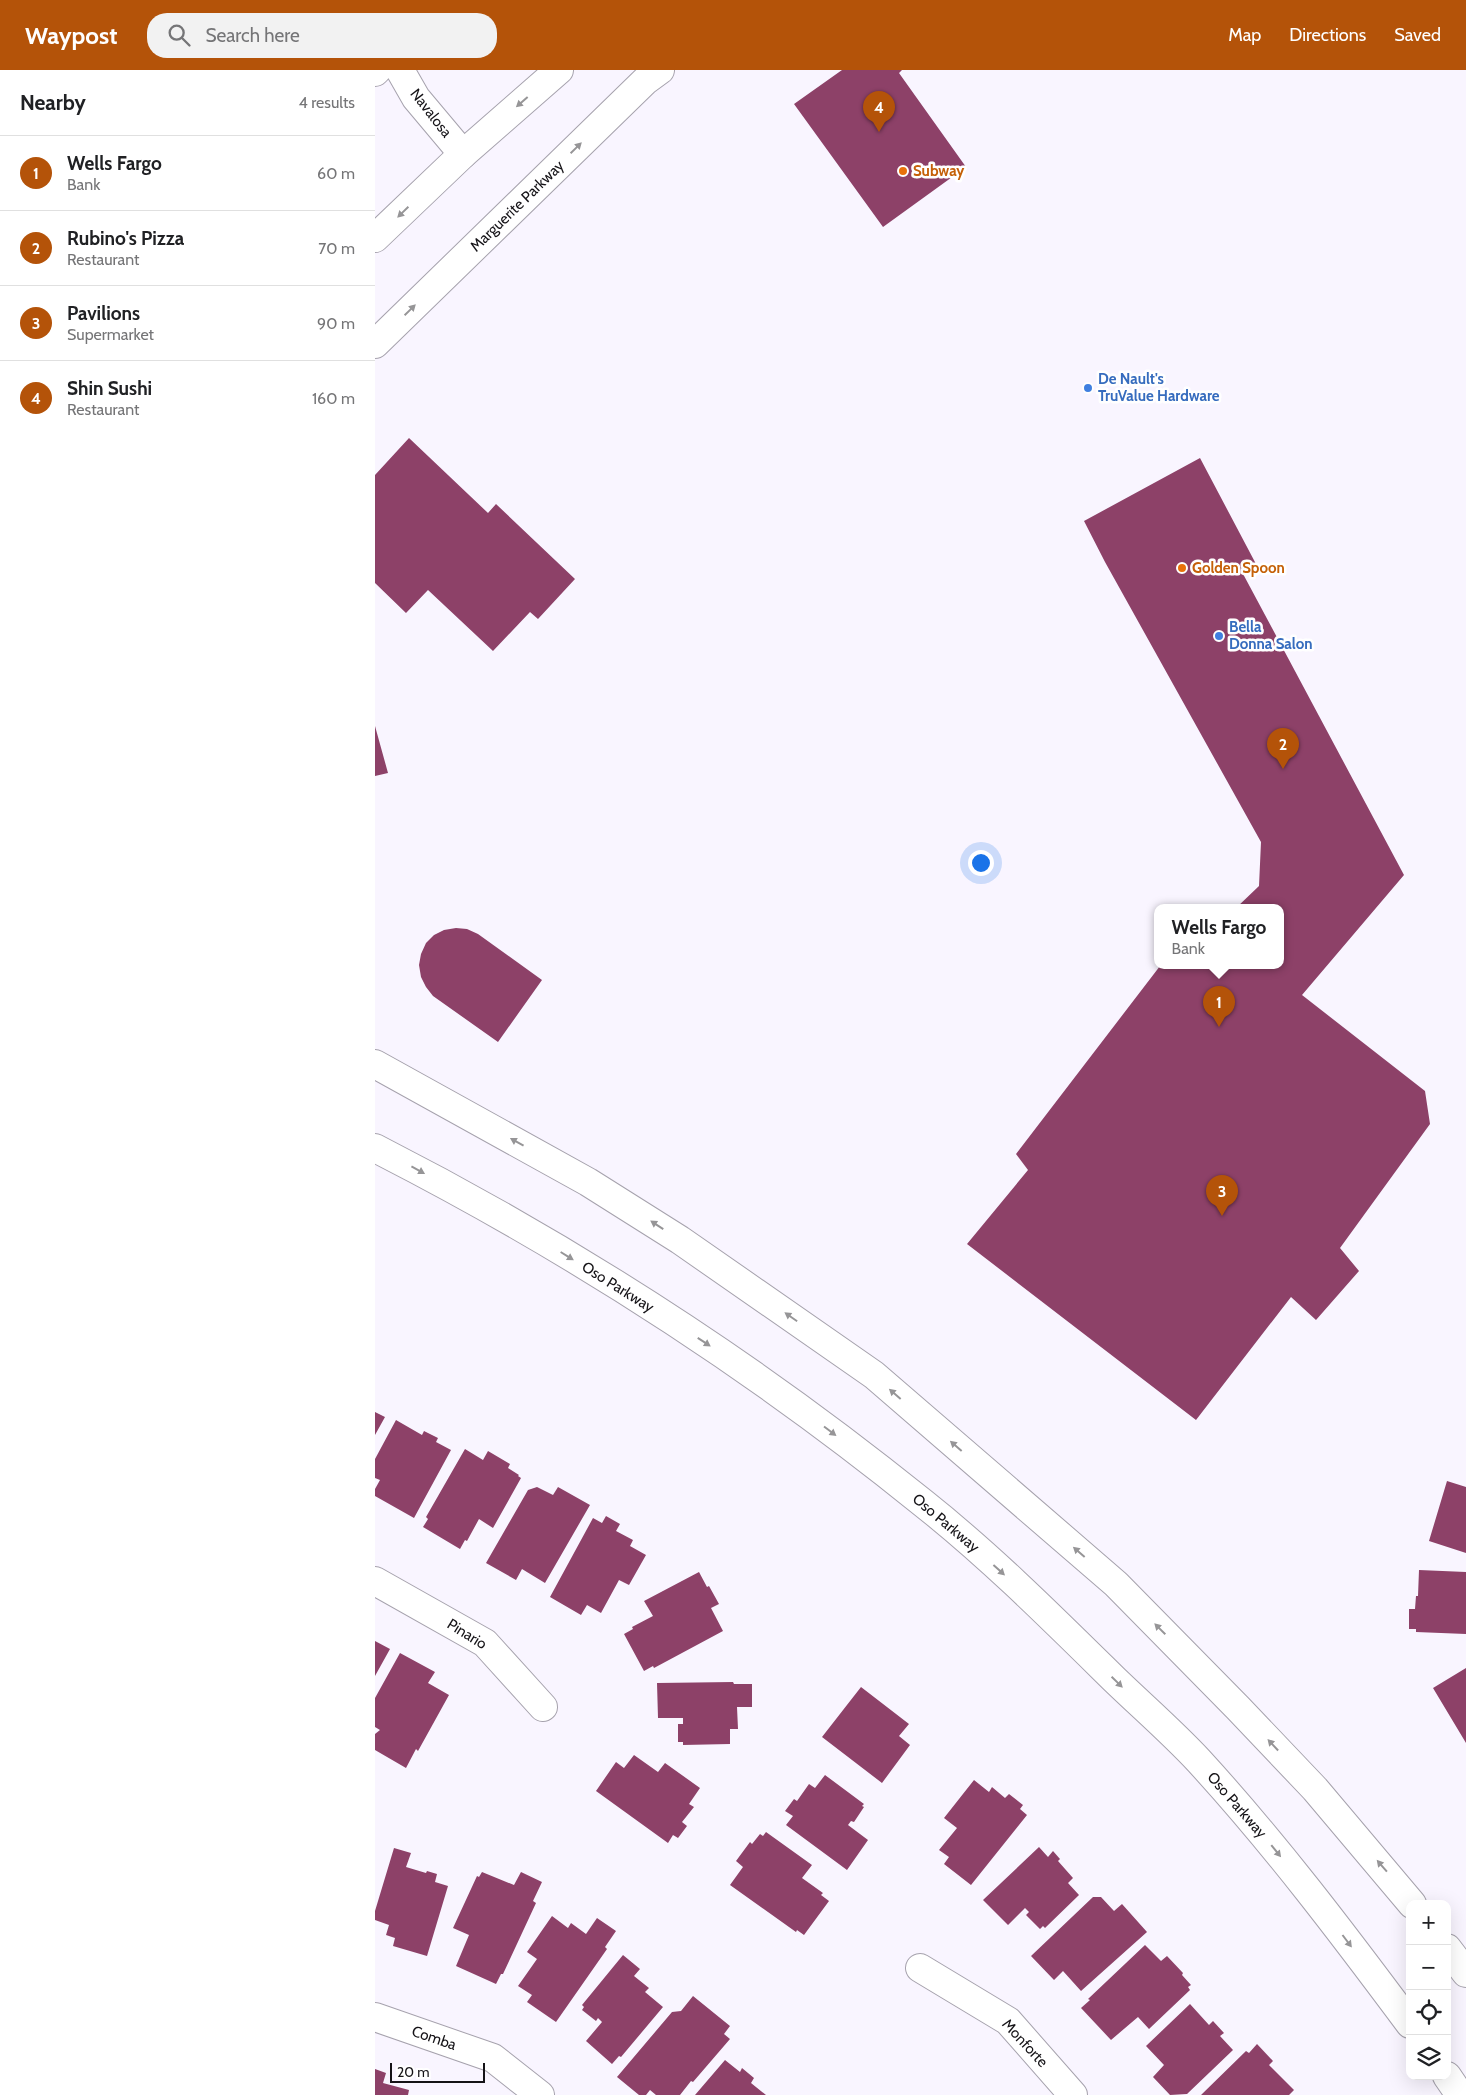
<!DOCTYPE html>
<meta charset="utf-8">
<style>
:root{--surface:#fff;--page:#f2f2f2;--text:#202124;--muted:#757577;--line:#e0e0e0;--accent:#b45309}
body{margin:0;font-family:Cabin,sans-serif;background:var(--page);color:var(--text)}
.controls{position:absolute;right:15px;bottom:15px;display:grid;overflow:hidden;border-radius:10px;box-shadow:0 5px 20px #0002}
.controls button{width:45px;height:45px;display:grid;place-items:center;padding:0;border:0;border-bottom:1px solid var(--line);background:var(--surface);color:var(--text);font:25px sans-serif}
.scale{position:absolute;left:15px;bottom:12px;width:95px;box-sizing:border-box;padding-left:5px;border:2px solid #151317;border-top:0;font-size:14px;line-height:18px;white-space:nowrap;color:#151317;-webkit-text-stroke:4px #fff;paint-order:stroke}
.you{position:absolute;left:605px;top:792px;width:18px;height:18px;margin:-12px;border:4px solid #fff;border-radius:50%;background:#1a73e8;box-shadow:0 0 0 8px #1a73e833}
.badge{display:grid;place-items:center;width:32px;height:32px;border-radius:50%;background:var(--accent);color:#fff;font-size:16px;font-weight:700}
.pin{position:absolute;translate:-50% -41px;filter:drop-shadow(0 1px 2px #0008)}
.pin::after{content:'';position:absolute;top:26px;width:18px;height:15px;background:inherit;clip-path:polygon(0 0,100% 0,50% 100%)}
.popup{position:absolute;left:779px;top:834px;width:130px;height:65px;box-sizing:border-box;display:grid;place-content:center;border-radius:10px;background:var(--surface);filter:drop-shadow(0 1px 4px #0005);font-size:16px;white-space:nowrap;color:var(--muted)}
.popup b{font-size:19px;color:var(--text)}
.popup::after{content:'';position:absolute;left:50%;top:100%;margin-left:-10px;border:10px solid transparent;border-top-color:var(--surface)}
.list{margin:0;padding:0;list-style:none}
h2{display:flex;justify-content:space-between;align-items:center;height:65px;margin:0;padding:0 20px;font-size:21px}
h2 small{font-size:16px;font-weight:400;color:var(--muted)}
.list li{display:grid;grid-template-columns:32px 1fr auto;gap:15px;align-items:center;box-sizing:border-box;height:75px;padding:0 20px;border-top:1px solid var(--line)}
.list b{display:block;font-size:19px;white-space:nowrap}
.list p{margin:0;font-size:16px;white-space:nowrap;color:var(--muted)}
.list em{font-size:16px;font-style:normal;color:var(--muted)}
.icon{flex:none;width:28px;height:28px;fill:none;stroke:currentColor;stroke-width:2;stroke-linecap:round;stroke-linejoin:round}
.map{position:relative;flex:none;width:1091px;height:2025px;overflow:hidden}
header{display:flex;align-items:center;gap:30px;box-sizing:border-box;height:70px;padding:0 25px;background:var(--accent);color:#fff}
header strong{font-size:24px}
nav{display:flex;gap:28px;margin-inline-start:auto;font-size:18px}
.search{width:350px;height:45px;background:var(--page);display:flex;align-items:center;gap:12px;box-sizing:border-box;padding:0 18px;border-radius:20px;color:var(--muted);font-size:19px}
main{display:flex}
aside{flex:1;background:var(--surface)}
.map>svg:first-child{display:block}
.building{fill:#8d4168}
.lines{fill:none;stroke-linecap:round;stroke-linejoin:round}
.street-casing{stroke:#a6a2ad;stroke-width:30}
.primary-casing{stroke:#a6a2ad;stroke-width:30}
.street{stroke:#fff;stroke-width:28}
.primary{stroke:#fff;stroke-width:28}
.oneway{fill:#969597}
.food-dot{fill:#e8710a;stroke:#fff;stroke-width:2}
.shop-dot{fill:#3f7fe0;stroke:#fff;stroke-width:2}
.labels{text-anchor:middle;stroke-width:5;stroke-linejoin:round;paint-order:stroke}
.street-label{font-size:15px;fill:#151317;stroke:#fff}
.food-label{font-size:15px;font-weight:bold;fill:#c56008;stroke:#fff;text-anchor:start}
.shop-label{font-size:15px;font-weight:bold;fill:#366cbe;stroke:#fff;text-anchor:start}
</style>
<header>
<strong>Waypost</strong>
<div class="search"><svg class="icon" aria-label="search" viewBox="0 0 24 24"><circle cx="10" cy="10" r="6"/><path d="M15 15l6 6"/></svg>Search here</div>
<nav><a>Map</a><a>Directions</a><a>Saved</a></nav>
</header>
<main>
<aside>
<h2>Nearby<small>4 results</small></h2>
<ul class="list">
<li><span class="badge">1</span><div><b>Wells Fargo</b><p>Bank</p></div><em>60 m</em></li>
<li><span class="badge">2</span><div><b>Rubino's Pizza</b><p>Restaurant</p></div><em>70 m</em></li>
<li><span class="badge">3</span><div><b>Pavilions</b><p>Supermarket</p></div><em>90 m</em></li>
<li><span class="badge">4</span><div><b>Shin Sushi</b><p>Restaurant</p></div><em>160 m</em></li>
</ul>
</aside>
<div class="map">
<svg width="1091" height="2025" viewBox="0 0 1091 2025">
<rect width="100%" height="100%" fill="#f9f5ff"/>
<path class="building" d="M467 0H527L524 3 591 97 508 157 419 34Z
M34 368 113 443 121 434 200 509 163 549 155 542 118 581 53 520 31 543 0 513V405Z
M825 388 881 494 867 502 1029 805 927 925 1050 1021 1055 1054 965 1178 984 1201 941 1250 916 1227 821 1350 592 1174 653 1100 641 1084 785 896H905V838H861L884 816 886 772 730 492 709 451Z
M0 656 13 703 0 706Z
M81 858 92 859 103 864 167 910 123 972 58 926 51 917 46 907 44 895 46 884 51 873 59 865 69 860Z
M0 1342 10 1347 0 1365Z
M21 1350 47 1365 49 1361 63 1368 61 1372 76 1380 39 1448 0 1426V1419L5 1410 0 1408V1389Z
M90 1379 108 1390 113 1381 135 1394 133 1398 144 1405 143 1406 146 1408 118 1458 104 1449 92 1471 90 1470 85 1479 48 1457 53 1449 51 1447Z
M1072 1411 1091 1417V1483L1054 1471Z
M162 1417 178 1425 183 1417 215 1435 170 1513 147 1499 141 1510 111 1493 153 1420Z
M231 1446 245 1454 241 1461 258 1470 255 1476 271 1485 254 1515 244 1510 226 1543 212 1535 206 1545 175 1527 218 1448 227 1453Z
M1044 1500 1091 1502V1564L1041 1562V1559H1034V1539H1040L1041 1526H1043Z
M324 1502 332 1517 334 1516 344 1534 336 1538 348 1561 279 1598 278 1596 269 1601 249 1564 258 1559 257 1557 278 1546 269 1531Z
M0 1571 15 1579 0 1606Z
M25 1583 60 1602 53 1613 74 1625 43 1681 41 1679 31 1698 0 1680V1664L5 1660 0 1657V1628Z
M1091 1598V1673L1058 1618Z
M358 1612 359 1614H377V1637H362L363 1659H355V1674L308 1675V1672H303V1654H308V1648H283L282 1613Z
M486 1617 534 1654 524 1666 535 1675 507 1713 447 1667Z
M259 1685 283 1702 290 1693 325 1718 314 1734 319 1737 307 1752 312 1756 303 1768 298 1765 293 1773 221 1721 241 1692 249 1698Z
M450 1705 489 1734 487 1736 489 1737 479 1752 476 1751 473 1755 493 1770 472 1800 411 1755 418 1746 410 1741 419 1729 422 1731 434 1714 440 1718Z
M599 1710 614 1722 617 1717 630 1728 634 1724 648 1735 645 1739 652 1745 596 1815 569 1794 574 1787 564 1780 582 1758 569 1748Z
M391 1762 437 1795 427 1808 448 1823 446 1825 454 1831 429 1865 422 1860 421 1862 355 1815 368 1797 361 1791 375 1772 377 1774 385 1764 388 1766Z
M664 1777 673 1787 678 1781 685 1789 683 1791 698 1808 693 1813 704 1825 670 1858 668 1856 665 1859 651 1845 654 1842 650 1838 633 1855 608 1830Z
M19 1778 36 1783 31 1797 51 1803 52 1801 62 1804 60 1812 73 1816 52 1886 18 1876 20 1868 11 1865 14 1855 0 1850V1841Z
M107 1802 139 1815 146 1802 167 1812 158 1831 161 1833 128 1904H126L121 1914 81 1896 94 1865 78 1858 102 1806 104 1807Z
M718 1827H726L739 1841 747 1834 772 1862 706 1921 688 1901 679 1910 656 1886Z
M177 1846 193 1858 196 1853 211 1864 222 1848 241 1861 230 1877 232 1879 181 1952 152 1932 157 1925 143 1916 162 1889 152 1882Z
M770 1875 786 1891 792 1886 808 1903 807 1905 816 1915 813 1917 815 1920 774 1959 763 1947 736 1970 706 1938 715 1930 713 1929Z
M248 1885 265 1899 259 1906 274 1918 270 1922 288 1937 246 1987 244 1986 237 1994 211 1971 227 1952 223 1948 221 1951 207 1940 209 1937 207 1935Z
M318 1926 355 1956 349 1964 355 1969 318 2012 316 2011 305 2025H281L275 2020 271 2025H264L242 2007 297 1942 306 1941Z
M815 1934 834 1955 838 1951 849 1963 845 1966 858 1980 812 2024 795 2025 778 2007 789 1995 771 1976Z
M882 1974 898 1991 894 1995 919 2020 914 2025H826L871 1981 874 1983Z
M350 1990 365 2002 367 1998 379 2008 376 2013 391 2025H320Z
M0 1999 11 2003 8 2013 34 2020 33 2025H0Z"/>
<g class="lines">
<defs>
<path id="street" d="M25 0 41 28 88 84
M0 2 2 0
M0 1511 110 1573 168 1637
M545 1898 633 1951 698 2025
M0 1947 118 1988 165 2025"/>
<path id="primary" d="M0 168 88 84 184 0
M0 274 270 11 285 0
M0 994 213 1112 305 1170 499 1305 741 1514 863 1638 940 1719 1037 1834
M0 1078C192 1176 380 1297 548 1433 616 1487 678 1549 740 1610 768 1637 798 1663 824 1691 900 1774 968 1864 1035 1954
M1072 1878 1091 1903
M1072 2006 1085 2025"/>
</defs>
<use href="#street" class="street-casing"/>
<use href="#primary" class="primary-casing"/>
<use href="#street" class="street"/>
<use href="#primary" class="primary"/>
</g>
<defs><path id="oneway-solid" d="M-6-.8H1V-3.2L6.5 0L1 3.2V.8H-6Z" transform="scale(1.25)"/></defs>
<g class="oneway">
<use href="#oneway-solid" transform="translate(147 32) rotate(139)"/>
<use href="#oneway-solid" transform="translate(201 78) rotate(-44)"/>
<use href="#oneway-solid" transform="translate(28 142) rotate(136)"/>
<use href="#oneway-solid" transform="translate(35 240) rotate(-44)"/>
<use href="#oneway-solid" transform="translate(142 1072) rotate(-151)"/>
<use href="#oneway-solid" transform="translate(43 1100) rotate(29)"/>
<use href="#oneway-solid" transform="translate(282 1155) rotate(-147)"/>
<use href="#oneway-solid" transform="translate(192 1186) rotate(32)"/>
<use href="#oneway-solid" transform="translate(416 1247) rotate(-145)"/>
<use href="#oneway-solid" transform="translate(329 1272) rotate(33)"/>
<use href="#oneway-solid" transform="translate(520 1324) rotate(-139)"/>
<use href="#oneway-solid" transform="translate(455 1361) rotate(37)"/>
<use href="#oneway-solid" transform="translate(581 1376) rotate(-139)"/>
<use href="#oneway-solid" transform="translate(704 1482) rotate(-139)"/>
<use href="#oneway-solid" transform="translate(624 1500) rotate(42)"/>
<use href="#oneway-solid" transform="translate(785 1559) rotate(-135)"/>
<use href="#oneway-solid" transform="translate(742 1612) rotate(44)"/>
<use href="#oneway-solid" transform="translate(898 1675) rotate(-133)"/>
<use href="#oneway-solid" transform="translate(901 1781) rotate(51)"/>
<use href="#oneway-solid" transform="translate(1007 1796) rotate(-131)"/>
<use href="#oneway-solid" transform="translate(972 1871) rotate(53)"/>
</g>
<g class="food-dot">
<circle cx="528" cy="101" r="5"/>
<circle cx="807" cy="498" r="5"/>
</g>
<g class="shop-dot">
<circle cx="713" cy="318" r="5"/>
<circle cx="844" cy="566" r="5"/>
</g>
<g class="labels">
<g class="street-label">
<text transform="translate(56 43) rotate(52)" y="5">Navalosa</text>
<text transform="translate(142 136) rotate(-44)" y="5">Marguerite Parkway</text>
<text transform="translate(243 1217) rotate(32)" y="5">Oso Parkway</text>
<text transform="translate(571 1453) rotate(40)" y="5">Oso Parkway</text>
<text transform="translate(92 1564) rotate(32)" y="5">Pinario</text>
<text transform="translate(862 1735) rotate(49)" y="5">Oso Parkway</text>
<text transform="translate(59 1968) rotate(19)" y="5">Comba</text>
<text transform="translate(650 1973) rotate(47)" y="5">Monforte</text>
</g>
<g class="food-label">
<text x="538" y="106">Subway</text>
<text x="817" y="503">Golden Spoon</text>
</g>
<g class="shop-label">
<text x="723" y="314">De Nault's<tspan x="723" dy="17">TruValue Hardware</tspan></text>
<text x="854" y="562">Bella<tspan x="854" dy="17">Donna Salon</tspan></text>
</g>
</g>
</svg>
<div class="controls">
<button>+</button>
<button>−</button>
<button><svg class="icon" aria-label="locate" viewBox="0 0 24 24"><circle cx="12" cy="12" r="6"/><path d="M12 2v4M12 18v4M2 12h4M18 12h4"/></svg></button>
<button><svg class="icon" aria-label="layers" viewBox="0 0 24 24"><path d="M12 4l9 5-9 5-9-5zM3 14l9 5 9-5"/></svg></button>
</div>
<div class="scale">20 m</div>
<div class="you"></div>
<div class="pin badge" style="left:844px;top:957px">1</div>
<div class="popup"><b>Wells Fargo</b>Bank</div>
<div class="pin badge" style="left:908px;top:699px">2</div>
<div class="pin badge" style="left:847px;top:1146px">3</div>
<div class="pin badge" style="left:504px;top:62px">4</div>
</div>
</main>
